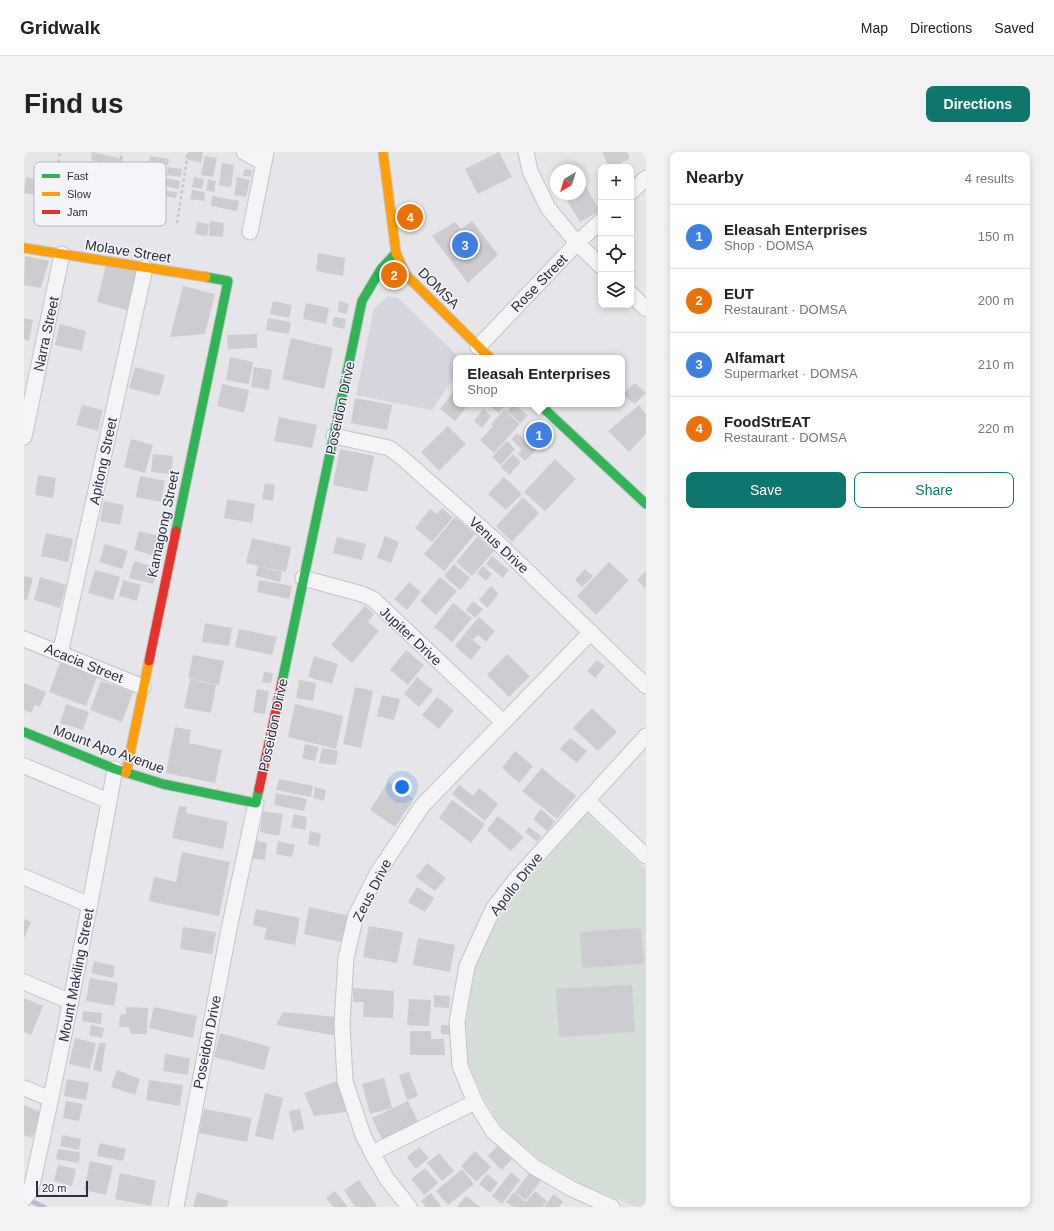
<!DOCTYPE html>
<meta charset="utf-8">
<style>
:root{--surface:#fff;--page:#f2f2f2;--text:#222;--muted:#767676;--line:#e0e0e0;--accent:#0f766e}
body{margin:0;font-family:Helvetica,sans-serif;background:var(--page);color:var(--text)}
.controls{position:absolute;right:12px;top:12px;display:grid;overflow:hidden;border-radius:8px;box-shadow:0 2px 6px #0003}
.controls button{width:36px;height:36px;display:grid;place-items:center;padding:0;border:0;border-bottom:1px solid var(--line);background:var(--surface);color:var(--text);font:20px sans-serif}
.compass{position:absolute;left:526px;top:12px;width:36px;height:36px;border-radius:50%;background:var(--surface);box-shadow:0 2px 6px #0003;rotate:218deg}
.scale{position:absolute;left:12px;bottom:10px;width:52px;box-sizing:border-box;padding-left:4px;border:2px solid #2c2e44;border-top:0;font-size:11px;line-height:14px;white-space:nowrap;color:#2c2e44;-webkit-text-stroke:3px #f4f5f9;paint-order:stroke}
.you{position:absolute;left:378px;top:635px;width:14px;height:14px;margin:-10px;border:3px solid #fff;border-radius:50%;background:#1a73e8;box-shadow:0 0 0 6px #1a73e833}
.badge{display:grid;place-items:center;width:26px;height:26px;border-radius:50%;background:var(--accent);color:#fff;font-size:13px;font-weight:700}
.pin{position:absolute;translate:-50% -50%;border:2px solid #fff;box-shadow:0 1px 4px #0006}
.popup{position:absolute;left:429px;top:203px;width:172px;height:52px;box-sizing:border-box;display:grid;place-content:center;border-radius:8px;background:var(--surface);filter:drop-shadow(0 1px 3px #0005);font-size:13px;white-space:nowrap;color:var(--muted)}
.popup b{font-size:15px;color:var(--text)}
.popup::after{content:'';position:absolute;left:50%;top:100%;margin-left:-8px;border:8px solid transparent;border-top-color:var(--surface)}
.list{margin:0;padding:0;list-style:none}
h2{display:flex;justify-content:space-between;align-items:center;height:52px;margin:0;padding:0 16px;font-size:17px}
h2 small{font-size:13px;font-weight:400;color:var(--muted)}
.list li{display:grid;grid-template-columns:26px 1fr auto;gap:12px;align-items:center;box-sizing:border-box;height:64px;padding:0 16px;border-top:1px solid var(--line)}
.list b{display:block;font-size:15px;white-space:nowrap}
.list p{margin:0;font-size:13px;white-space:nowrap;color:var(--muted)}
.list em{font-size:13px;font-style:normal;color:var(--muted)}
.actions{display:flex;gap:8px;padding:12px 16px}
.actions a{flex:1;padding:9px 0;border:1px solid var(--accent);border-radius:8px;text-align:center;font-size:14px;color:var(--accent)}
.actions .main{background:var(--accent);color:#fff}
.icon{flex:none;width:22px;height:22px;fill:none;stroke:currentColor;stroke-width:2;stroke-linecap:round;stroke-linejoin:round}
.map{position:relative;flex:none;width:622px;height:1055px;overflow:hidden;border-radius:8px}
header{display:flex;align-items:center;gap:24px;box-sizing:border-box;height:56px;padding:0 20px;background:var(--surface);border-bottom:1px solid var(--line)}
header strong{font-size:19px}
nav{display:flex;gap:22px;margin-inline-start:auto;font-size:14px}
.intro{display:flex;align-items:center;justify-content:space-between;box-sizing:border-box;height:96px;padding:0 24px}
h1{margin:0;font-size:28px}
.button{padding:10px 18px;border-radius:8px;background:var(--accent);color:#fff;font-size:14px;font-weight:700}
main{display:flex;gap:24px;padding:0 24px}
aside{flex:1;background:var(--surface);border-radius:8px;box-shadow:0 2px 6px #0003}
.map>svg:first-child{display:block}
.built{fill:#d4d5dd}
.green{fill:#d4ddd6}
.lines{fill:none;stroke-linecap:round;stroke-linejoin:round}
.stream{stroke:#b6bcd4;stroke-width:5}
.building{fill:#ccccd1}
.street-casing{stroke:#c4c4c8;stroke-width:17}
.fast-casing{stroke:#c4c4c8;stroke-width:11}
.slow-casing{stroke:#c4c4c8;stroke-width:11}
.jam-casing{stroke:#c4c4c8;stroke-width:11}
.path{stroke:#c5c5ca;stroke-width:2.5;stroke-dasharray:3 3;stroke-linecap:butt}
.street{stroke:#f5f5f7;stroke-width:15}
.fast{stroke:#30b455;stroke-width:9}
.slow{stroke:#ff9f0a;stroke-width:9}
.jam{stroke:#e5322d;stroke-width:9}
.labels{text-anchor:middle;stroke-width:3;stroke-linejoin:round;paint-order:stroke}
.street-label{font-size:14px;fill:#2c2e44;stroke:#f4f5f9}
.key{fill:#f4f5f9;stroke:#b8b9c3;stroke-width:1}
.key-label{font-size:11px;fill:#2c2e44}
</style>
<header>
<strong>Gridwalk</strong>
<nav><a>Map</a><a>Directions</a><a>Saved</a></nav>
</header>
<div class="intro"><h1>Find us</h1><a class="button">Directions</a></div>
<main>
<div class="map">
<svg width="622" height="1055" viewBox="0 0 622 1055">
<rect width="100%" height="100%" fill="#e6e6ea"/>
<path class="built" d="M364 144 374 146 436 206H432V223L408 258 332 243 350 156Z"/>
<path class="green" d="M563 661 622 717V1055H612L559 1033 516 1008 476 973 461 948 444 912 442 871 450 817 474 767 496 737Z"/>
<g class="lines">
<path class="stream" d="M3 1047 20 1055"/>
</g>
<path class="building" d="M68 0 99 7 97 15 67 8Z
M164 0H179L177 11 162 7Z
M475 0 488 25 454 42 441 17Z
M578 0H603L606 6 590 15H585Z
M126 4 145 7 144 13 125 9Z
M181 4 193 6 189 25 177 23Z
M67 11 97 18 94 30 65 24Z
M121 11 140 15 139 23 120 18Z
M198 11 210 13 207 35 195 33Z
M144 15 158 17 157 25 143 23Z
M37 16 64 22 62 30 35 24Z
M221 17 228 18 227 25 219 24Z
M127 23 156 29 155 37 126 31Z
M2 25 28 29 26 45 0 41Z
M170 25 180 27 178 37 168 35Z
M213 25 226 28 222 45 210 43Z
M184 27 192 29 190 40 182 38Z
M558 28 576 59 556 70 539 42H556V29Z
M37 30 58 33 57 41 36 38Z
M62 30 86 35 85 43 60 39Z
M98 36 114 40 112 50 96 47Z
M130 37 153 40 152 46 129 43Z
M168 38 181 40 180 49 166 47Z
M116 40 125 42 123 50 115 48Z
M188 44 215 49 213 59 187 54Z
M186 69 200 71 199 85 185 84Z
M448 69 474 103 444 131 408 84 431 70 437 77Z
M173 70 185 72 183 84 171 82Z
M294 101 321 106 319 124 292 119Z
M1 104 25 109 17 136 0 133Z
M82 113 113 119 103 158 73 150Z
M159 134 191 142 181 182 146 185Z
M249 149 268 153 265 166 246 162Z
M315 149 325 152 323 162 314 160Z
M282 151 305 156 302 172 279 167Z
M310 165 322 167 320 177 308 174Z
M0 166 9 168 5 189 0 187Z
M244 166 267 170 265 182 242 178Z
M36 172 62 179 58 199 31 193Z
M233 182V196L204 197 203 183Z
M267 186 309 196 300 237 258 227Z
M206 205 229 210 225 232 202 228Z
M111 215 141 223 135 244 105 236Z
M230 215 248 218 245 238 227 235Z
M611 231 622 241 611 252 598 243Z
M198 232 225 238 220 261 193 254Z
M432 236V252H445L431 269 416 257Z
M331 246 368 253 363 278 327 271Z
M463 252H481L475 261Z
M489 252 504 263 497 271 483 260Z
M58 253 79 258 74 279 52 273Z
M615 253 622 262V282L605 300 584 279Z
M459 257 467 264 458 276 450 269Z
M480 258 496 272 470 301 456 288 469 274 467 272Z
M255 265 293 273 288 296 250 289Z
M515 267 529 280 513 297 499 284Z
M424 274 442 292 415 319 397 300Z
M493 281 512 298 501 309 494 302 498 298 487 287Z
M107 287 129 293 121 321 100 315Z
M483 289 491 297 477 313 468 305Z
M316 297 350 304 343 340 309 333Z
M129 302 149 304 147 322 127 320Z
M489 302 497 310 485 323 477 315Z
M531 307 552 327 521 359 500 340Z
M14 323 32 326 29 346 11 343Z
M116 324 141 329 137 350 112 345Z
M480 325 498 342 482 358 464 342Z
M241 331 251 333 249 349 238 347Z
M499 345 515 361 488 390 472 374Z
M203 347 231 352 228 371 200 366Z
M80 349 100 353 96 373 76 369Z
M418 356 429 365 408 390 391 376 406 357 413 362Z
M431 365 451 382 420 419 400 402Z
M115 379 139 385 134 405 110 398Z
M22 381 49 387 44 410 17 404Z
M361 384 375 390 367 411 353 406Z
M313 385 342 392 338 408 309 401Z
M453 385 470 399 448 424 432 410Z
M228 386 267 395 262 420 222 411Z
M81 392 104 399 98 417 75 410Z
M468 404 485 418 479 426 462 412Z
M110 409 134 416 129 432 105 426Z
M585 410 605 428 572 463 553 444Z
M430 412 446 426 436 438 420 424Z
M234 414 258 420 256 430 232 424Z
M459 414 468 422 462 429 453 421Z
M561 417 569 424 558 435 551 428Z
M71 418 96 425 89 448 64 441Z
M622 419V437L613 428Z
M0 424 9 426 3 448 0 447Z
M16 425 42 433 36 456 10 448Z
M416 425 433 439 412 463 396 449Z
M99 428 117 433 113 449 95 444Z
M235 428 268 434 265 447 233 440Z
M385 430 397 440 383 458 370 447Z
M467 434 475 442 463 456 455 448Z
M449 449 459 457 451 466 442 458Z
M429 451 448 466 428 490 410 475Z
M341 454 350 462 344 470 355 479 328 511 307 493Z
M455 465 471 479 462 490 454 483 449 488 441 481Z
M181 471 208 476 205 494 178 490Z
M215 477 253 485 248 503 211 495Z
M441 482 457 495 447 508 431 494Z
M382 498 400 513 384 533 366 518Z
M483 502 506 524 485 545 463 523Z
M169 503 200 509 195 533 164 526Z
M290 504 314 512 308 532 284 525Z
M573 508 581 514 571 526 563 519Z
M36 511 73 525 62 554 25 540Z
M240 520 249 521 247 531 238 530Z
M393 525 409 538 395 555 380 542Z
M166 527 192 533 187 561 160 556Z
M275 528 292 531 289 549 272 546Z
M77 529 109 540 98 570 66 558Z
M0 531 22 540 16 555 11 553 7 561 0 558Z
M331 535 349 539 337 596 319 592Z
M233 537 245 539 241 562 229 560Z
M358 543 376 547 370 568 353 564Z
M413 545 430 558 415 577 398 563Z
M42 552 65 560 59 578 36 571Z
M271 552 319 564 312 597 264 585Z
M568 556 593 580 574 599 549 576Z
M151 575 167 578 165 591 198 598 191 631 142 621Z
M546 586 563 599 553 611 536 597Z
M281 592 295 595 291 609 278 606Z
M298 596 314 599 312 613 295 611Z
M491 599 509 614 495 631 478 616Z
M518 616 552 644 533 667 498 639Z
M255 627 289 634 287 645 252 638Z
M364 630 390 647 371 675 346 658Z
M435 633 449 644 455 636 474 652 461 669 428 642Z
M291 635 302 638 300 649 289 646Z
M252 641 283 647 280 659 250 653Z
M428 648 461 672 447 691 415 666Z
M155 654 163 655 162 661 204 670 199 697 148 686Z
M517 657 531 669 523 679 509 667Z
M239 659 259 662 255 684 236 680Z
M270 662 283 665 281 678 267 675Z
M474 664 500 685 487 699 463 678Z
M505 675 517 684 513 690 501 680Z
M286 679 297 682 295 695 284 692Z
M228 688 243 691 241 708 226 706Z
M254 689 271 693 268 705 252 702Z
M158 700 206 710 195 764 125 749 130 725 152 730Z
M403 711 422 726 411 739 392 725Z
M393 735 410 746 401 760 384 750Z
M285 755 326 764 321 791 280 782Z
M232 757 276 766 271 793 240 787 243 776 229 773Z
M0 767 7 770 0 787Z
M345 774 379 780 373 811 339 805Z
M159 775 192 780 188 802 156 797Z
M617 776 620 812 558 816 556 780Z
M394 786 431 793 426 820 389 813Z
M70 809 91 814 89 826 67 821Z
M66 826 94 831 90 854 62 849Z
M608 833 611 880 535 885 532 837Z
M329 836 370 839 369 866 339 865 340 850H329Z
M410 843 426 844 425 856 410 855Z
M0 846 19 854 7 883 0 880Z
M385 847 407 848 405 874 383 873Z
M102 855 124 856 123 882H107L105 875H95L96 863 102 862Z
M130 855 173 864 169 886 125 876Z
M59 859 78 861 77 872 58 869Z
M259 860 312 865 314 884 252 873Z
M67 873 80 876 78 886 65 883Z
M417 873 433 874 432 883 417 882Z
M386 879H407V887H420L421 903H386Z
M196 881 246 895 240 918 190 905Z
M51 886 72 891 66 917 45 912Z
M75 891H82L77 920 69 918Z
M141 902 166 906 164 923 139 919Z
M93 918 116 927 111 943 87 935Z
M385 920 394 944 383 948 375 923Z
M360 926 368 956 346 962 338 932Z
M43 927 65 931 62 948 40 944Z
M125 928 159 933 156 954 122 948Z
M313 929 322 960 290 964 280 941Z
M241 941 259 946 249 988 231 984Z
M42 949 59 952 55 969 39 966Z
M384 949 396 974 360 991 348 966Z
M0 953 19 961 8 986 0 983Z
M180 957 228 966 223 990 175 981Z
M276 957 280 977 269 980 265 959Z
M38 983 57 987 55 998 36 994Z
M76 991 102 997 99 1009 73 1004Z
M475 992 489 1006 478 1018 464 1004Z
M395 995 405 1006 392 1017 383 1005Z
M34 997 56 1000 55 1011 32 1007Z
M451 999 467 1015 452 1030 437 1014Z
M415 1001 430 1019 418 1029 403 1011Z
M66 1009 89 1014 82 1043 60 1038Z
M34 1013 52 1017 48 1034 30 1029Z
M401 1016 414 1031 400 1043 387 1027Z
M438 1017 450 1032 424 1053 412 1039Z
M508 1018 519 1026 502 1048 491 1040Z
M487 1020 496 1028 478 1052 468 1044Z
M96 1021 132 1029 127 1054 91 1047Z
M463 1022 474 1031 466 1041 455 1032Z
M335 1028 353 1054 352 1055H331L320 1038Z
M311 1039 324 1055H309L302 1046Z
M511 1039 523 1049 518 1055H489L482 1050 490 1040 502 1050Z
M173 1040 205 1049 203 1055H169Z
M407 1041 417 1054 416 1055H402L397 1049Z
M530 1042 539 1050 535 1055H520Z
M442 1044 456 1055H433Z"/>
<g class="lines">
<defs>
<path id="street" d="M220 0 240 11
M502 0 506 19 524 56 553 91 577 114
M607 40 622 26
M226 80 242 0
M607 142 622 157
M454 195 553 91 577 69
M310 284 365 296 376 304 471 388 622 534
M0 285 38 102
M279 426 338 442 349 447 479 570
M0 487 119 535
M36 502 121 116
M0 614 85 649
M563 648 622 704
M0 725 66 753
M0 830 47 850
M0 936 27 947
M348 1001 451 950
M0 1047 6 1039 9 1029C39 892 66 755 91 617
M152 1055 206 772 232 651
M385 1055 363 1027 348 1001 339 983 321 929 318 872 322 806 332 763 353 722 398 654 567 480
M588 1055 548 1037 510 1015 469 979 451 950 436 914 433 870 443 814 469 757 492 727 622 584"/>
<path id="fast" d="M515 252 622 352
M152 379 204 129 182 125
M258 530 338 149 357 117 372 101
M0 580 91 617 139 632 232 651 235 637"/>
<path id="slow" d="M359 0 372 101 382 123 466 206
M0 96 182 125
M102 621 125 509"/>
<path id="jam" d="M125 509 152 379
M235 637 258 530"/>
</defs>
<use href="#street" class="street-casing"/>
<use href="#fast" class="fast-casing"/>
<use href="#slow" class="slow-casing"/>
<use href="#jam" class="jam-casing"/>
<path class="path" d="M29 46 36 0
M89 60 98 0
M153 71 164 0"/>
<use href="#street" class="street"/>
<use href="#fast" class="fast"/>
<use href="#slow" class="slow"/>
<use href="#jam" class="jam"/>
</g>
<g class="labels">
<g class="street-label">
<text transform="translate(104 99) rotate(9)" y="5">Molave Street</text>
<text transform="translate(515 131) rotate(-46)" y="5">Rose Street</text>
<text transform="translate(415 136) rotate(45)" y="5">DOMSA</text>
<text transform="translate(22 182) rotate(-78)" y="5">Narra Street</text>
<text transform="translate(316 256) rotate(-78)" y="5">Poseidon Drive</text>
<text transform="translate(79 309) rotate(-78)" y="5">Apitong Street</text>
<text transform="translate(139 372) rotate(-78)" y="5">Kamagong Street</text>
<text transform="translate(475 393) rotate(43)" y="5">Venus Drive</text>
<text transform="translate(387 484) rotate(43)" y="5">Jupiter Drive</text>
<text transform="translate(60 511) rotate(22)" y="5">Acacia Street</text>
<text transform="translate(249 573) rotate(-78)" y="5">Poseidon Drive</text>
<text transform="translate(85 597) rotate(20)" y="5">Mount Apo Avenue</text>
<text transform="translate(492 732) rotate(-52)" y="5">Apollo Drive</text>
<text transform="translate(348 738) rotate(-63)" y="5">Zeus Drive</text>
<text transform="translate(52 823) rotate(-79)" y="5">Mount Makiling Street</text>
<text transform="translate(183 890) rotate(-79)" y="5">Poseidon Drive</text>
</g>
</g>
<rect x="10" y="10" width="132" height="64" rx="6" class="key"/>
<rect x="18" y="22" width="18" height="4" fill="#30b455"/>
<rect x="18" y="40" width="18" height="4" fill="#ff9f0a"/>
<rect x="18" y="58" width="18" height="4" fill="#e5322d"/>
<g class="key-label">
<text x="43" y="28">Fast</text>
<text x="43" y="46">Slow</text>
<text x="43" y="64">Jam</text>
</g>
</svg>
<div class="controls">
<button>+</button>
<button>−</button>
<button><svg class="icon" aria-label="locate" viewBox="0 0 24 24"><circle cx="12" cy="12" r="6"/><path d="M12 2v4M12 18v4M2 12h4M18 12h4"/></svg></button>
<button><svg class="icon" aria-label="layers" viewBox="0 0 24 24"><path d="M12 4l9 5-9 5-9-5zM3 14l9 5 9-5"/></svg></button>
</div>
<svg class="compass" viewBox="-18 -18 36 36"><path d="M0-13l5 13h-10z" fill="#e53935"/><path d="M0 13l5-13h-10z" fill="#767676"/></svg>
<div class="scale">20 m</div>
<div class="you"></div>
<div class="pin badge" style="left:515px;top:283px;background:#3f7fe0">1</div>
<div class="popup"><b>Eleasah Enterprises</b>Shop</div>
<div class="pin badge" style="left:370px;top:123px;background:#e8710a">2</div>
<div class="pin badge" style="left:441px;top:93px;background:#3f7fe0">3</div>
<div class="pin badge" style="left:386px;top:65px;background:#e8710a">4</div>
</div>
<aside>
<h2>Nearby<small>4 results</small></h2>
<ul class="list">
<li><span class="badge" style="background:#3f7fe0">1</span><div><b>Eleasah Enterprises</b><p>Shop · DOMSA</p></div><em>150 m</em></li>
<li><span class="badge" style="background:#e8710a">2</span><div><b>EUT</b><p>Restaurant · DOMSA</p></div><em>200 m</em></li>
<li><span class="badge" style="background:#3f7fe0">3</span><div><b>Alfamart</b><p>Supermarket · DOMSA</p></div><em>210 m</em></li>
<li><span class="badge" style="background:#e8710a">4</span><div><b>FoodStrEAT</b><p>Restaurant · DOMSA</p></div><em>220 m</em></li>
</ul>
<div class="actions"><a class="main">Save</a><a>Share</a></div>
</aside>
</main>
